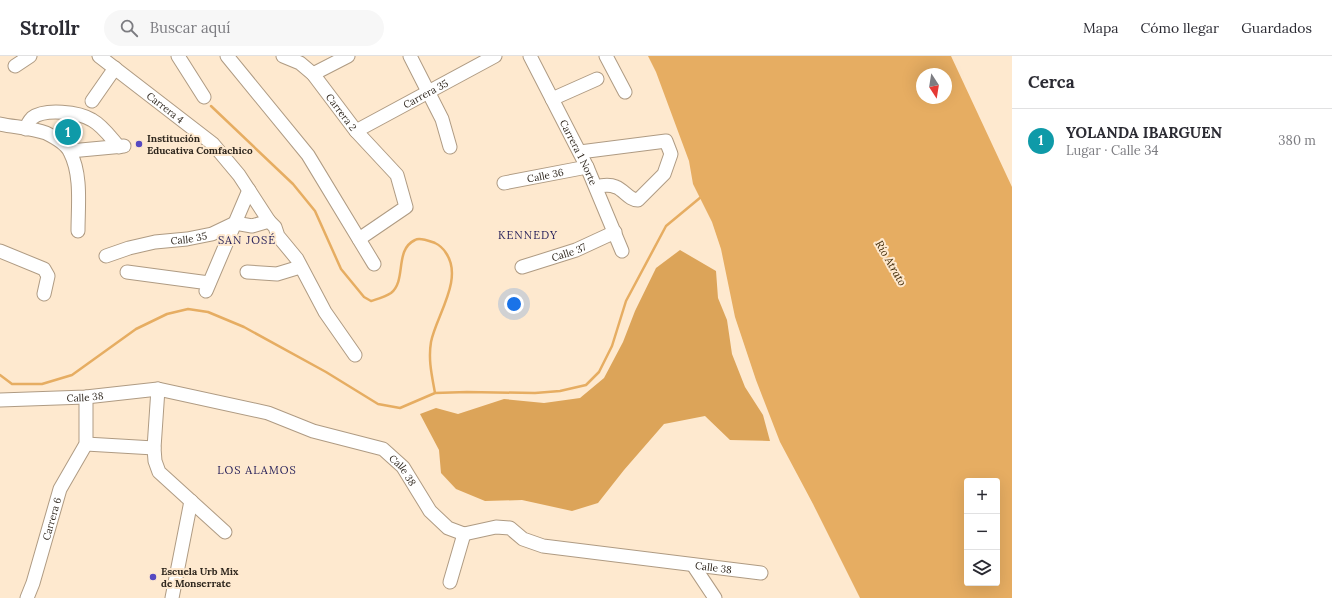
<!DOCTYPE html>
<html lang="es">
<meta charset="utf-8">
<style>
:root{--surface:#fff;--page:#f7f7f7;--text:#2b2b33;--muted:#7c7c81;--line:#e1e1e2;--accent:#5649c1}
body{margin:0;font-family:Lora,serif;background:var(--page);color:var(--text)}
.controls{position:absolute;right:12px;bottom:12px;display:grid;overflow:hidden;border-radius:4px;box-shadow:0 4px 16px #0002}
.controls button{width:36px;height:36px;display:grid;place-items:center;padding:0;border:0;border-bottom:1px solid var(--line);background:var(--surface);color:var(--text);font:20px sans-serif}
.compass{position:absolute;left:916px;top:12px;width:36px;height:36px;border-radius:50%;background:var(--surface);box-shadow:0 4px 16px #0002;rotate:168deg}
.you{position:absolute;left:514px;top:248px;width:14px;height:14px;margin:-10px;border:3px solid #fff;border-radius:50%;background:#1a73e8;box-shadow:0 0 0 6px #1a73e833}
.badge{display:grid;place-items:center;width:26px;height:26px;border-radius:50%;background:var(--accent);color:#fff;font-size:13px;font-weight:700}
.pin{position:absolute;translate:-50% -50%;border:2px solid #fff;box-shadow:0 1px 4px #0006}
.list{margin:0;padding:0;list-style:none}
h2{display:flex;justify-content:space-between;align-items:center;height:52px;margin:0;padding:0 16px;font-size:17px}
h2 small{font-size:13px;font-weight:400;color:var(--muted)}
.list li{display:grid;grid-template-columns:26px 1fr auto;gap:12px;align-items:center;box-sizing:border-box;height:64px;padding:0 16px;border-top:1px solid var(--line)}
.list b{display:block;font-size:15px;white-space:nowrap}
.list p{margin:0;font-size:13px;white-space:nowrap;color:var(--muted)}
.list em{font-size:13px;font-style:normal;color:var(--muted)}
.icon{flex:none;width:22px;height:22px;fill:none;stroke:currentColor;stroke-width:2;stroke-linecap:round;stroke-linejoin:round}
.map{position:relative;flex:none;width:1012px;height:542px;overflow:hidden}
header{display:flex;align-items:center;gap:24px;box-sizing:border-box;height:56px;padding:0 20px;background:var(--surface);border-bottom:1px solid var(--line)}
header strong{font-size:19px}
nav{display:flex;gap:22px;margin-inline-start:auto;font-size:14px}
.search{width:280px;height:36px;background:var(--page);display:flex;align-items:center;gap:10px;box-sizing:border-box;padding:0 14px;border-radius:22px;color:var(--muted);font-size:15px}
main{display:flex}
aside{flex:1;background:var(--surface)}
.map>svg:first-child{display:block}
.forest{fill:#dca459}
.water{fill:#e6ad62;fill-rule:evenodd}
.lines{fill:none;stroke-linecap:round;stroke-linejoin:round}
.stream{stroke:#e6ad62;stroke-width:2.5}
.minor-casing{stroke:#af9b83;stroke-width:15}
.minor{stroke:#fff;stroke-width:13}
.poi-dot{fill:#5649c1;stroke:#fee9cf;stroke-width:1.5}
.labels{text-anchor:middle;stroke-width:4;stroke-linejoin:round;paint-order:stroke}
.street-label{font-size:10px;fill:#2f271e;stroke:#fee9cf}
.poi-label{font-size:10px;font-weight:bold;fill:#2f271e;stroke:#fee9cf;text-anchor:start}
.neighbourhood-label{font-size:11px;letter-spacing:1px;fill:#241e58;stroke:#fee9cf}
.water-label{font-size:11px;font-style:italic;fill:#3e2806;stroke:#fee9cf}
</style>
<header>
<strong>Strollr</strong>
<div class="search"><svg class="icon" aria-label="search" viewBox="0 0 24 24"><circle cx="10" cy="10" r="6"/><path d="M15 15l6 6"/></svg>Buscar aquí</div>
<nav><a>Mapa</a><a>Cómo llegar</a><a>Guardados</a></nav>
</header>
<main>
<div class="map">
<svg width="1012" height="542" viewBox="0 0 1012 542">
<rect width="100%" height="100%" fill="#fee9cf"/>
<path class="forest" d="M680 194 716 215 718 242 727 264 732 298 745 331 763 359 770 385 730 384 705 360 664 368 624 414 598 447 572 455 522 444 485 445 456 433 441 417 439 394 420 358 436 352 458 358 504 343 544 347 580 342 604 322 623 286 635 255 656 212Z"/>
<path class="water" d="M648 0H951L1012 131V542H860L813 448 780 386 756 324 735 261 721 193 712 166 693 128 689 105 656 16ZM922 18H946V42H922ZM967 425H997V527H967Z"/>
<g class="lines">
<path class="stream" d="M211 50 293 128 315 155 341 213 364 241 371 245C377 243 385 241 391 237 407 224 394 194 415 184 420 181 429 185 435 187 441 190 443 192 446 197 464 223 436 260 431 286 428 304 432 320 435 337
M0 319 12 328H42L72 319 136 273 167 258 188 253 208 256 244 271 326 316 378 348 400 352 435 337 467 336 535 337 560 335 586 329 599 316 612 290 626 245 666 170 701 141"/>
<defs>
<g id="minor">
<path id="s1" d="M99 0 213 88 239 119 269 165 275 171 278 180 297 203 325 256 355 299"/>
<path d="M178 0 204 41"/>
<path d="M227 0 308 99 374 208"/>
<path id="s2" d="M283 0 300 7 313 18 356 75 397 119 406 151 359 183"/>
<path d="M410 0 442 63 450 91"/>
<path id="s3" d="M530 0 587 111 622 195"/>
<path d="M606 0 625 36"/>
<path d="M15 10 30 0"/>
<path d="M313 18 348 0"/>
<path d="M552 43 597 23"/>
<path d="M92 45 115 12"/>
<path d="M0 68C14 71 33 72 46 77 54 81 66 87 70 96 82 119 78 150 78 175"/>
<path d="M26 73C27 69 29 65 32 62 45 52 79 56 92 64 103 70 111 82 119 91"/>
<path id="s4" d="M356 75 495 0"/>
<path d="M70 95 124 90"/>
<path d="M580 96 666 85 671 98 664 118 638 144C629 144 624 134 616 131 609 128 603 129 596 131"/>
<path id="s5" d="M504 127 587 111"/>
<path d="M0 195 44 213 48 220 44 238"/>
<path id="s6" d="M106 200 129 192 155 186 187 183 212 178 235 167 252 170 269 165"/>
<path id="s7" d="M522 211 576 194 615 176"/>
<path d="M127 216 209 227"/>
<path d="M247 216 277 218 300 211"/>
<path d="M206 235 249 134"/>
<path id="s8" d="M0 344 86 341 158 333 268 357 313 375 383 393 403 411 430 455 448 472 464 478 496 471 510 472 523 483 543 490 761 517"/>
<path d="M86 388 154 392 158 333"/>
<path d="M154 392 155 405 159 416 225 476"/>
<path d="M693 509 715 542"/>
<path d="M450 526 464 478"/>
<path id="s9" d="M27 542 33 527 60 433 86 388V341"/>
<path d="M172 542 191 445"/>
</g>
</defs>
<use href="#minor" class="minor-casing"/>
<use href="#minor" class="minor"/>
</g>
<g class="poi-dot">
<circle cx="139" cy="88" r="4"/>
<circle cx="153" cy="521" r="4"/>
</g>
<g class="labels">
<g class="street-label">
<text dy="4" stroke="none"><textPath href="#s4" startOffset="79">Carrera 35</textPath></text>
<text dy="4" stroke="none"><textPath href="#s1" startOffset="84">Carrera 4</textPath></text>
<text dy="4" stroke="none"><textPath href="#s2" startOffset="83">Carrera 2</textPath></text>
<text dy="4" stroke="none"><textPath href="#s3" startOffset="108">Carrera 1 Norte</textPath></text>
<text dy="4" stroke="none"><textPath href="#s5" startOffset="42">Calle 36</textPath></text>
<text dy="4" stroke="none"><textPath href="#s6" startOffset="85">Calle 35</textPath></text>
<text dy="4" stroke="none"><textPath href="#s7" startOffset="49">Calle 37</textPath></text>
<text dy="4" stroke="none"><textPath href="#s8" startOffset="85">Calle 38</textPath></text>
<text dy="4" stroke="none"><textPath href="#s8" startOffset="421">Calle 38</textPath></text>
<text dy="4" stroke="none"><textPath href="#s9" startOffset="83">Carrera 6</textPath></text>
<text dy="4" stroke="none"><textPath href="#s8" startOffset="769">Calle 38</textPath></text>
</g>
<g class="poi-label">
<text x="147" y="86">Institución<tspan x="147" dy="12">Educativa Comfachico</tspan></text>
<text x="161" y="519">Escuela Urb Mix<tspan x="161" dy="12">de Monserrate</tspan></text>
</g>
<g class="neighbourhood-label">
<text x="528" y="183">KENNEDY</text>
<text x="247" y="188">SAN JOSÉ</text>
<text x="257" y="418">LOS ALAMOS</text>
</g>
<g class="water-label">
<text transform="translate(891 207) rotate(60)" y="4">Río Atrato</text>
</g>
</g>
</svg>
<div class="controls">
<button>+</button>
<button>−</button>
<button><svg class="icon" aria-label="layers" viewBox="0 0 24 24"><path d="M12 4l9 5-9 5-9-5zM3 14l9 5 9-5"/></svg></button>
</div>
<svg class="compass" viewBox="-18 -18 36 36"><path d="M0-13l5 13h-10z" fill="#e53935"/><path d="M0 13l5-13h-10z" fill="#7c7c81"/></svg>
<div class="you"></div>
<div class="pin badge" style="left:68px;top:76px;background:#0f9aa8">1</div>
</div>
<aside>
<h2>Cerca<small></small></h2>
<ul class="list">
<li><span class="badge" style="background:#0f9aa8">1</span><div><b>YOLANDA IBARGUEN</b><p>Lugar · Calle 34</p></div><em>380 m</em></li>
</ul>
</aside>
</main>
